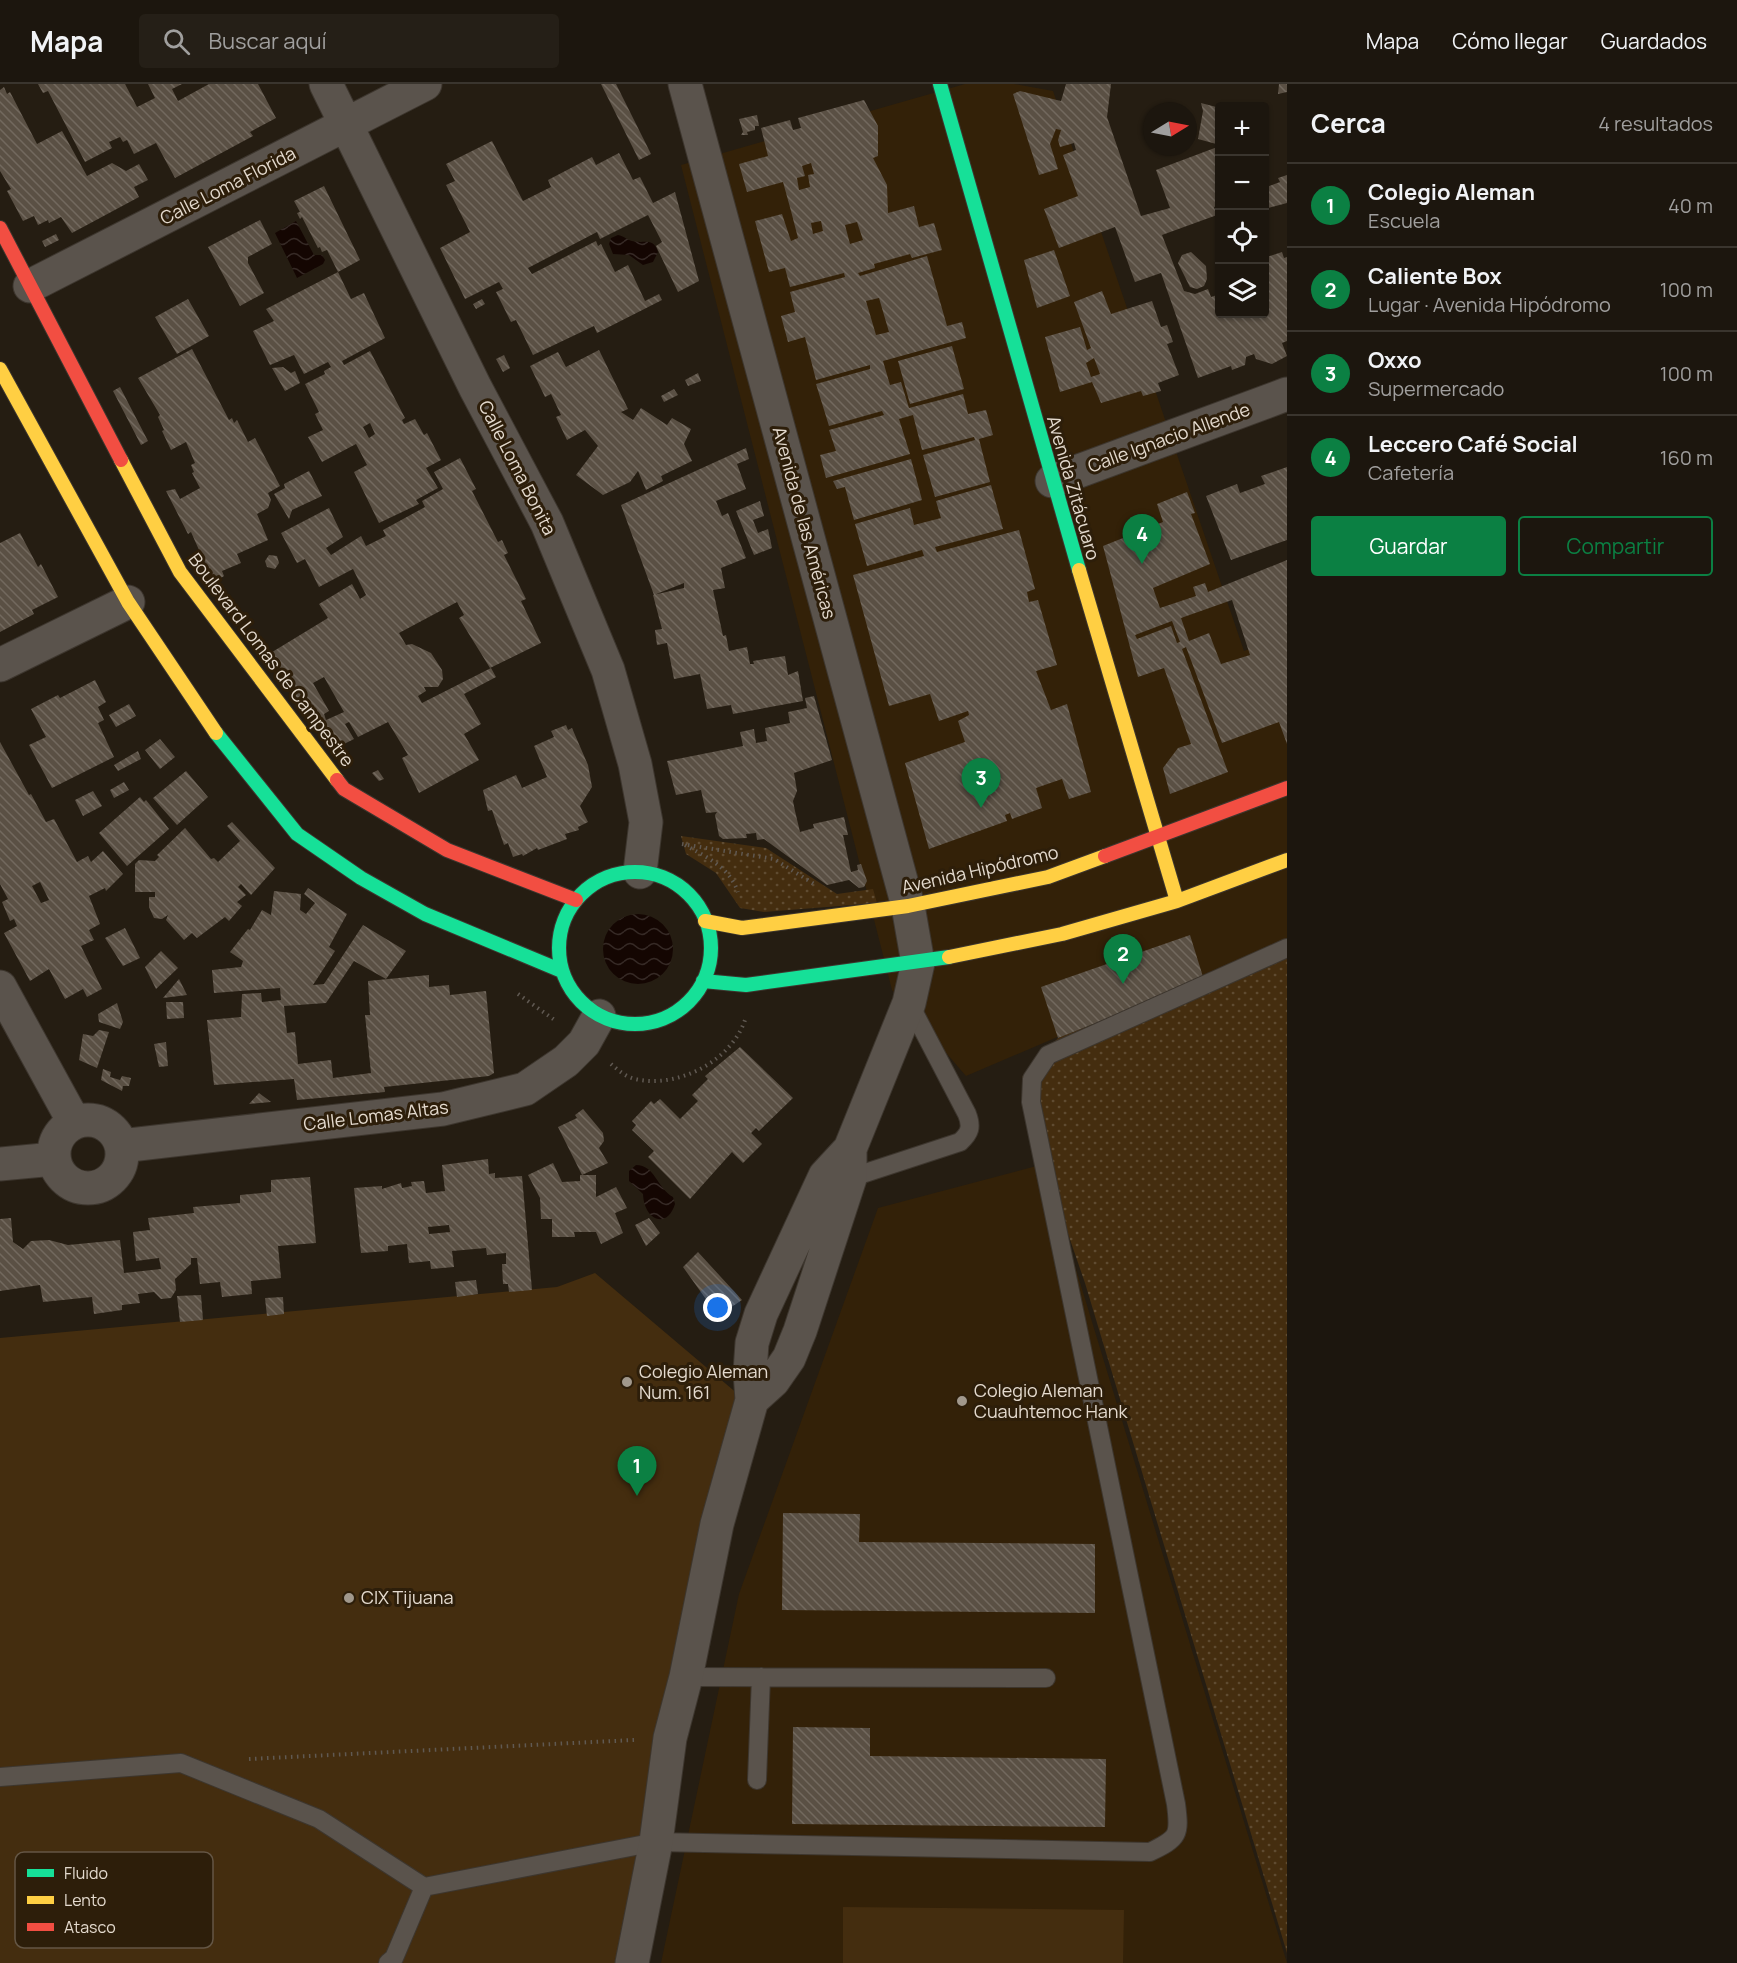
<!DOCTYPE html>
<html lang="es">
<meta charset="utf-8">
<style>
:root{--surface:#1c160e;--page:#251f17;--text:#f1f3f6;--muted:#a09f9e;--line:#3a352e;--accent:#0b8043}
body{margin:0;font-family:Manrope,sans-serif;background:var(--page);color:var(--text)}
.controls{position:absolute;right:18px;top:18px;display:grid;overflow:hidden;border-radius:6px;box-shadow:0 2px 4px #0004}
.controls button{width:54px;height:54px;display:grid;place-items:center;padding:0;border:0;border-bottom:2px solid var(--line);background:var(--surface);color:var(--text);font:30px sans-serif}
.compass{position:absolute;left:1143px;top:18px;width:54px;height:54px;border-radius:50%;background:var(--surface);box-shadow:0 2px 4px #0004;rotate:80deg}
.you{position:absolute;left:718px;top:1224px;width:21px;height:21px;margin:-15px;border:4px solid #fff;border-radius:50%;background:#1a73e8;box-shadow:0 0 0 9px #1a73e833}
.badge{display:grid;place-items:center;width:39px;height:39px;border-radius:50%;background:var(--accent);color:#fff;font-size:20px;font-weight:700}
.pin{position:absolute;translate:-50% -50px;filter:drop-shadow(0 2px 3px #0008)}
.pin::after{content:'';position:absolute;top:32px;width:21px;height:18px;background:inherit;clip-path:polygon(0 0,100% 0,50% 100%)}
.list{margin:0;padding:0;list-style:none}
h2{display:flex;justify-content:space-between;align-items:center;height:78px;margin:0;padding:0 24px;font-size:26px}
h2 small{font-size:20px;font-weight:400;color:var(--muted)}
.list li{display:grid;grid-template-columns:39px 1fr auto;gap:18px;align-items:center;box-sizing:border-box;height:84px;padding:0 24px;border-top:2px solid var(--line)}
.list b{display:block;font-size:22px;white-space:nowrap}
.list p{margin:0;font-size:20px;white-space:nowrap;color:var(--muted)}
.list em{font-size:20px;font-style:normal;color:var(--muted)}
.actions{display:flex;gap:12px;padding:18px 24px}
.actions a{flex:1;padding:14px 0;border:2px solid var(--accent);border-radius:6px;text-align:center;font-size:21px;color:var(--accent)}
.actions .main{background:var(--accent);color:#fff}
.icon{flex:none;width:33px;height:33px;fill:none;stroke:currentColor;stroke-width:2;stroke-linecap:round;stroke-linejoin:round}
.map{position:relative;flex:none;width:1287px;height:1879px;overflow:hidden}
header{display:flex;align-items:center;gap:36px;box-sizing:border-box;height:84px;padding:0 30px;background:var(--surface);border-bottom:2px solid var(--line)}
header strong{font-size:28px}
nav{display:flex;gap:33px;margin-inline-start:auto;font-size:21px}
.search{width:420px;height:54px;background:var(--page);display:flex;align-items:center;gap:15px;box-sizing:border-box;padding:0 21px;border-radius:6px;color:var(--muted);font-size:22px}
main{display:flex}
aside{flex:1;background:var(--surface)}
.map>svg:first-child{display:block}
.built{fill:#332108}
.green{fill:url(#green-dots)}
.pitch{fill:#442d0f}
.water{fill:url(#water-waves)}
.building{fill:url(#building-back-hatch);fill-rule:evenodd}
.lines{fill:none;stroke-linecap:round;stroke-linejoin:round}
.lane-casing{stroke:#3d362e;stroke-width:20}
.street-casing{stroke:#3d362e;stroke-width:35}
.fast-casing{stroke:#3d362e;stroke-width:16}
.slow-casing{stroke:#3d362e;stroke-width:16}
.jam-casing{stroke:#3d362e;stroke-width:16}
.path{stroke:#605952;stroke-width:4;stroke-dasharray:1.5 4.5;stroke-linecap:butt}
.lane{stroke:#5a534c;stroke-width:18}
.street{stroke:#5a534c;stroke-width:33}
.fast{stroke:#16e098;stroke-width:14}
.slow{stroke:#ffcf43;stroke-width:14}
.jam{stroke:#f24e42;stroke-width:14}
.poi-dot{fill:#a1988c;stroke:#2d1e0a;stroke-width:2}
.labels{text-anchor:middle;stroke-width:6;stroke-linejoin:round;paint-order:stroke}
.street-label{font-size:18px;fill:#e4dace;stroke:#2d1e0a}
.poi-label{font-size:18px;fill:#e4dace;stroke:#2d1e0a;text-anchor:start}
.key{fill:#2d1e0a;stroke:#645645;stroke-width:1.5}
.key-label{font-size:16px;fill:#e4dace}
</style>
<header>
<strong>Mapa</strong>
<div class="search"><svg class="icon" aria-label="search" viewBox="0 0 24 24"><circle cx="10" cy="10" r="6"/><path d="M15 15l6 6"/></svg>Buscar aquí</div>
<nav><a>Mapa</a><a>Cómo llegar</a><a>Guardados</a></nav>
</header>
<main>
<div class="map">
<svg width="1287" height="1879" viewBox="0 0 1287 1879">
<defs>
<pattern id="green-dots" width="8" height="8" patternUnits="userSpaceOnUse" patternTransform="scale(1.5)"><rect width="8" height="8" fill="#442d0f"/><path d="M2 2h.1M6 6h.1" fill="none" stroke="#5f4b31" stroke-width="1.8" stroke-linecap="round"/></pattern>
<pattern id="water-waves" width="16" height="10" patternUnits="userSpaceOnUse" patternTransform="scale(1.5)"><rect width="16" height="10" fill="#140602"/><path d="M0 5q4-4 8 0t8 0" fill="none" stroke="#362a26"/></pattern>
<pattern id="building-back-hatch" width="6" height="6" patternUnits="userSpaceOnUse" patternTransform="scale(1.5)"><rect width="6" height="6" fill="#5a5044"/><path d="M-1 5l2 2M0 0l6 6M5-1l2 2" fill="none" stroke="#72695e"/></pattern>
</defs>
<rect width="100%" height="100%" fill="#251d12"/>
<path class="built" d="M965 0H1014L1053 7 1244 567 1287 552V855L966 992 892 906 681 81Z
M1044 1080 1287 1879H661L739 1510 878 1124Z"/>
<path class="green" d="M681 752 766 764 837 810 873 805 877 819 764 828 740 824 716 789 686 770Z
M1287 858V1869L1085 1199 1044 1080 1022 993 1058 954 1204 896Z"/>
<path class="pitch" d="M595 1189 752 1322 627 1879H0V1254L557 1203Z
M843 1823 1124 1826 1123 1879H843Z"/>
<path class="water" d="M296 137 314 171H322L325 176 323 180 297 194 275 149Z
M618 151C624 152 627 156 632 157 645 160 653 153 658 168L653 178 643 181 629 171 613 170 609 160 611 154Z
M603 865a35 35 0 1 1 70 0a35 35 0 1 1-70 0Z
M636 1081C655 1081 657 1104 673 1113L675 1120C667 1146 644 1136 643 1110L629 1097V1087Z"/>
<path class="building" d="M38 0H125L137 23 155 14 148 0H182L172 5 178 17 209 0H258L276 34 250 48 253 52 175 94 156 59 134 70 127 56 123 58 120 53 109 58 112 64 85 78 48 7 43 9Z
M601 0H616L651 70 639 76Z
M1066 0H1111L1107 33 1141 132 1170 124 1156 86 1220 62V121L1214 123 1217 131 1162 151 1184 207 1195 210 1208 205 1211 213 1220 210V230H1264V174L1282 168 1284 174 1287 173V257L1282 259 1287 272 1272 280 1256 275 1254 270 1246 273 1245 281 1232 286 1231 282 1198 294 1161 189 1135 198 1115 143 1059 164 1044 125 1078 112 1063 71 1076 66 1074 59 1060 63 1058 56 1061 46 1056 45 1050 60 1058 85 1039 91 1013 10 1020 7 1061 17Z
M1279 0H1287V8L1278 10Z
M4 3 7 10 10 8 37 60 62 47 87 92 112 79 126 87 139 80 148 96 134 103 139 113 72 149 61 133 49 139 48 136 38 141 34 132 23 137 7 107 11 105 0 87V6Z
M864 16 878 42V72L873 74 887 101 888 129 914 122 919 143 934 139 942 166 912 174 910 170 874 180 875 184 858 189 860 192 927 172 947 242 962 238 966 254 883 277 890 301 901 298 909 324 963 310 968 330 986 326 993 351 979 355 990 398 935 413 923 371 975 356 974 353 922 366 913 331 899 335 910 370 826 394 820 371 836 367 829 346 884 331 882 327 829 342 816 300 870 285V281L816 296 805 253 788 258 781 232 795 228 790 208 845 193 844 189 790 203 785 184 769 188 755 137 782 130 791 157 798 154 791 127 783 98 747 108 739 80 768 72 761 44 790 36 793 46 801 44 798 34ZM811 79 814 90 808 91 810 103 799 106 797 94 805 92 802 82ZM821 137 823 147 813 150 811 139ZM857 138 863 156 850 160 845 141ZM879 214 889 248 876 251 866 217Z
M1201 19 1220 24V61L1198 55 1203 27Z
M757 31 759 42H755V46L747 48 748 51H741L743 48 739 35Z
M492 57 523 117 551 103 548 96 592 73 596 81 619 69 633 96 640 93 653 119 675 108 699 197 678 208 656 162 662 158 648 131 600 155 597 148 528 184 532 190 596 157 598 162 601 160 615 188 628 181 645 217 659 210 662 216 597 249 594 242 533 271 516 236 511 238 496 208 503 205 499 198 465 215 440 164 470 148 446 101 455 97 446 80Z
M1287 91V119L1264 125V104L1280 98 1278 94Z
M324 102 360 176 338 188 327 166 322 168 320 163 318 164 302 133 300 135 297 129 300 128 294 117Z
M260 136 272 160 248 173V179L264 209 240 222 208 163Z
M56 150 59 156 45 163 42 157Z
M1054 166 1070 212 1037 224 1024 176Z
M1191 168 1206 182 1207 195 1204 202 1197 205 1190 203 1178 179 1182 171Z
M338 188 351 215 364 209 385 254 342 277 344 281 370 267 405 334 402 336 404 340 415 335 424 351 427 349 441 376 426 384 438 404 416 416 419 420 379 439 354 388 367 381 356 360 322 378 308 353 323 346 315 330 319 328 305 300 325 290 324 287 331 283 328 278 304 290 294 271 270 281 253 247 274 237 266 225ZM370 339 375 350 369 354 363 343Z
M1102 207 1111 230 1152 217 1161 243 1167 241 1173 258 1167 260 1179 291 1158 299 1161 307 1143 312 1141 307 1101 319 1092 298 1060 308 1045 253 1080 243 1087 266 1091 264 1074 218ZM1094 274 1100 290 1091 293 1086 279Z
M188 215 209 252 177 270 155 233Z
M482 215 485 220 476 225 473 220Z
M952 262 964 305 910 320 898 277Z
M192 265 229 336 232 334 234 339 237 336 248 358 255 354 280 402 268 409 271 416 268 424 257 430 268 456 237 470 241 479 222 487 224 492 216 497 215 502 191 448 188 450 166 407 175 405 180 415 200 404 192 389 194 388 191 381 195 379 186 358 171 366 162 347 164 346 158 333 160 331 138 294Z
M599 266 628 325 621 328 633 336 641 324 667 341 672 334 691 345 684 360 692 377 661 392 663 397 646 406 638 387 630 398 603 411 576 391 598 362 585 346 567 356 556 333 561 331 551 310 545 313 530 282 558 268 566 283Z
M504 271 510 284 503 288 496 275Z
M283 283 291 289 295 287 300 299 285 307 272 284Z
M698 289 701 297 688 302 685 296Z
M120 303 148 357 141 361 113 307Z
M674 305 678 311 664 318 661 312Z
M746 364 749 375 737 380 746 405 716 417 722 432 728 429 746 474 721 484 725 504 713 506 723 552 726 551 729 567 747 563 750 580H754L753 577 785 572 788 591 798 587 803 617 733 630 731 621 707 625 700 590 674 595 667 559 657 561 655 546 662 545 653 511 684 504V499L654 511 621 421Z
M460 374 476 405 472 407 498 458 502 456 508 469 504 471 526 515 521 517 541 559 490 584 459 534 464 531 457 518 399 549 406 561 412 560 431 569 442 586 443 595 438 603H424L426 607 418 612 422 619 491 584 496 593 464 610 481 640 464 650 479 676 419 709 402 674 408 671 388 638 358 653 349 638 345 640 354 655 336 664 264 573 328 534 319 520 352 500 360 515 366 511 353 485 319 503 305 475 297 479 281 449 329 424 343 453 326 464 331 471 361 452 366 462 386 452 383 446 425 423 422 417 443 405 434 388ZM324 593 344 628 326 636 324 630 329 627 313 599Z
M911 375 922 416 854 436 845 403 837 405 833 397Z
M1287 383V456L1231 476 1206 412 1237 400 1240 409 1265 400 1261 392Z
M309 387 322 412 292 426 289 435 274 410 285 404 284 400Z
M991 401 1003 445 935 463 937 468 1019 446 1035 505 1027 508 1029 518 1038 516 1057 581 1036 587 1051 626 1067 620 1091 708 1069 715 1062 695 1036 704 1042 724 1012 735 1010 729 1005 731 1007 737 929 765 905 679 965 658 958 637 969 631 968 627 939 637 930 610 889 622 853 491 924 472 922 466 867 482 855 440 910 424 914 441 941 434 936 417Z
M1187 408 1195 429 1191 430 1210 480 1153 504 1160 524 1196 512 1193 503 1205 499 1208 508 1287 476V660L1279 638 1222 659 1186 563 1182 565 1228 688 1170 710 1163 684 1178 664 1191 660 1164 584 1138 593 1103 462 1163 438 1157 420ZM1232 516 1250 571 1221 580 1209 549 1189 557 1181 534ZM1172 537 1180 558 1177 559 1171 542 1137 555 1135 551Z
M760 417 764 432 753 436 758 449 768 445 772 464 754 471 736 427Z
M20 449 38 483 41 480 58 513 32 526 34 530 0 548V459Z
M269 471 277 472 279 479 275 485 267 483 265 477Z
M95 596 106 618 98 623 104 636 98 639 114 673 52 704 29 661 46 653 31 625 58 611 60 614Z
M814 612 832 676 794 689 797 707 793 717 795 727 800 748 814 744 813 740 844 733 848 751H843L851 788 858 786 857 781 861 780 867 797 864 803 859 804 849 796 827 801 764 755 757 756 756 749 746 750 747 754 723 755 719 752 715 731 717 728 706 729 701 706 676 711 667 677 743 662 740 648 754 645 756 659 767 657 765 644 790 639 788 628 807 624 805 614Z
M129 620 136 632 116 643 109 631Z
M566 641 568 646 572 644 588 681 592 703 580 722 588 738 578 743 579 746 565 750 567 755 538 766 537 764 523 772 522 770 513 773 508 759 504 761 492 726 488 727 483 706 516 691 522 704 547 693 534 662 554 653 551 647Z
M160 655 175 673 160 685 145 666Z
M0 658 29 711 31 710 46 738 54 735 77 778 88 772 91 778 103 767 123 790 106 807 105 804 89 812 100 840 89 846 94 856 81 862 102 905 87 913 83 905 65 915 49 885 30 897 4 849 17 842 14 835 10 837 2 818 8 815 0 800ZM40 798 49 816 41 819 32 802Z
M138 667 141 675 118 687 114 681Z
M378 686 384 695 379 697 372 689Z
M186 687 208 713 177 741 153 714Z
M124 698 129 706 114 714 110 706Z
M93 707 102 722 83 732 75 716Z
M140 713 144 718 146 716 169 745 127 782 99 749Z
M232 738 275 784 251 811 241 800 238 803 246 811 237 818 242 822 229 837 225 833 197 854 192 849 184 856 166 836 168 831 162 835 154 834 149 823V813H155V808H135V780L139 776 155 777 159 773 157 771 185 744 211 775 214 774 218 778 240 757 227 742Z
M308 804 347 830 329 863 335 867 313 901 324 900 363 841 406 867 386 895 354 877 326 919 284 922 287 949 295 948 298 980 331 976 333 994 371 989 365 931H370L368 897 429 891V903L449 901 450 911 486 907 494 989 489 992 384 1003 385 1008 297 1016 294 995 214 1001 207 936 241 933 242 910 261 909 262 918 281 916 280 904 214 909 212 886 241 883 243 877 230 868 248 845 250 846 262 826 271 831 274 807 301 810 300 826 306 830 315 819 304 810Z
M125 844 140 874 123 882 105 854Z
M1190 851 1204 896 1058 954 1041 903Z
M161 867 178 884 156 905 145 883Z
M179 895 187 911 163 914Z
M166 918H183L184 934 167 935Z
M117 919 123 938 120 945 99 938 98 930Z
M99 946 109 948 97 984 79 976 83 950 93 952Z
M166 958 168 982 159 983 154 960Z
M740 963 793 1014 759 1047 756 1044 751 1049 762 1060 743 1079 732 1068 690 1115 648 1073 654 1067 632 1046 636 1041 632 1037 651 1017 654 1020 660 1015 680 1035 698 1017 692 1011 708 995 705 992Z
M103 985 111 988 110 993 120 996 122 992 131 994 129 1002H123L122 1007 101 996Z
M259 1009 271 1018 249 1020Z
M583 1025 603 1049 604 1057 599 1064 608 1079 582 1091 558 1043 577 1034 575 1031Z
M488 1075 489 1090 495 1089V1094L522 1092 532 1206 509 1208 508 1200H503L502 1180H506V1169L487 1171 486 1164 452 1167 454 1183 431 1185 430 1177 409 1179 407 1160 388 1162V1167L361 1169 354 1104 382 1102V1105L401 1099 402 1104 412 1102 411 1098 424 1097 426 1109 445 1107 442 1081ZM449 1141 450 1148 429 1150 428 1143Z
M553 1079 562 1098 580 1097V1091H596V1113L616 1103 627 1124 615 1129 623 1149 601 1160 596 1148H574L575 1153H552V1135H541L540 1114 528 1091Z
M310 1093 316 1159 278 1162 281 1194 251 1197 252 1210 222 1213 220 1198 200 1200 197 1174H191V1180L175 1195 176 1206 171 1214 161 1215 154 1208 138 1210 140 1219 122 1221V1226L94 1230 92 1213 43 1218 40 1201 0 1207V1135L11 1134 13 1158 23 1165 31 1157 49 1156 68 1161 120 1156 124 1189 161 1185 159 1174 136 1177 133 1148 150 1146 148 1134 194 1129 193 1123 240 1119V1111L271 1108V1096Z
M649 1134 660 1149 646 1162 635 1141Z
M698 1168 742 1216 718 1232 683 1183Z
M476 1196 478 1210 457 1213 455 1198Z
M201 1211 203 1236 180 1238 177 1212Z
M283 1213 284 1230 267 1232 265 1214Z
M783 1429 860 1430 859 1458 1095 1460V1529L782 1526Z
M793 1643 870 1644V1672L1106 1675 1105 1743 792 1740Z"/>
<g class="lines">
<defs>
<path id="lane" d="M850 1094 960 1058C970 1049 972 1043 967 1030L909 919
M686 1593 1046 1594
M0 1693 181 1679 319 1735 424 1803
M757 1696 761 1593
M388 1879 394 1874 424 1803 656 1758 1150 1768C1179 1754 1180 1751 1176 1720L1031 1018 1032 995 1048 971 1287 864"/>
<path id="street" d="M326 0 475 303 547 439 608 586 635 680 646 738 640 788
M30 202 425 0
M1052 397 1287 310
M0 581 128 518
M0 903 74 1038
M54 1070a34 34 0 1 1 68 0a34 34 0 1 1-68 0Z
M121 1062 443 1025 525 1005 566 977 584 959 599 932
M0 1080 54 1075
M752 1316 773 1297 789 1274 800 1247 850 1094V1065
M632 1879 656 1758 670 1654 686 1593 717 1440 752 1316 750 1288 752 1259 761 1230 825 1092 850 1065 909 919 918 879 908 822 685 0"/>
<path id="fast" d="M940 0 1079 486
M216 649 297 750 361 794 425 830 562 887
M559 864a76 76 0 1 1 152 0a76 76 0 1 1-152 0Z
M703 897 746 901 949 873"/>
<path id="slow" d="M0 285 128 518 216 649
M121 376 180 488 337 696
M1079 486 1177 817
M705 837 742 844 908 822 1048 793 1105 772
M949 873 1062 850 1177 817 1287 776"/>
<path id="jam" d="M0 144 121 376
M337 696 344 705 447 766 576 816
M1105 772 1287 704"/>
</defs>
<use href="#lane" class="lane-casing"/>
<use href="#street" class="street-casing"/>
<use href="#fast" class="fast-casing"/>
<use href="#slow" class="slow-casing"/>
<use href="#jam" class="jam-casing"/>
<path class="path" d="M682 760 774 775 814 800
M685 761C708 774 729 783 738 808
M518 910 556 937
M611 980C618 986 626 993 635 995 678 1005 731 977 745 936
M249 1675 634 1656"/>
<use href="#lane" class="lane"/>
<use href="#street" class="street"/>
<use href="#fast" class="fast"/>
<use href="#slow" class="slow"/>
<use href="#jam" class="jam"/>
</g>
<g class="poi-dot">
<circle cx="627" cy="1298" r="6"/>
<circle cx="962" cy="1317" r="6"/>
<circle cx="349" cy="1514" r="6"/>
</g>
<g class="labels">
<g class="street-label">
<text transform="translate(228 102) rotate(-27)" y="6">Calle Loma Florida</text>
<text transform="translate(1169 354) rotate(-20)" y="6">Calle Ignacio Allende</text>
<text transform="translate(517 384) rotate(63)" y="6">Calle Loma Bonita</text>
<text transform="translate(1073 404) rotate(74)" y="6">Avenida Zitácuaro</text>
<text transform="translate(804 439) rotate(75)" y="6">Avenida de las Américas</text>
<text transform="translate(271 576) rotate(53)" y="6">Boulevard Lomas de Campestre</text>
<text transform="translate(980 786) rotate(-13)" y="6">Avenida Hipódromo</text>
<text transform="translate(376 1032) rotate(-7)" y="6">Calle Lomas Altas</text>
</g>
<g class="poi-label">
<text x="639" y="1294">Colegio Aleman<tspan x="639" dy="21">Num. 161</tspan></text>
<text x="974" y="1313">Colegio Aleman<tspan x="974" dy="21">Cuauhtemoc Hank</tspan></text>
<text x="361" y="1520">CIX Tijuana</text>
</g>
</g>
<rect x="15" y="1768" width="198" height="96" rx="9" class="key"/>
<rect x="27" y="1785" width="27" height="8" fill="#16e098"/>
<rect x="27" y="1812" width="27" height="8" fill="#ffcf43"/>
<rect x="27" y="1839" width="27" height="8" fill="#f24e42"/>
<g class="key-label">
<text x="64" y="1795">Fluido</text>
<text x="64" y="1822">Lento</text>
<text x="64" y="1849">Atasco</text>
</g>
</svg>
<div class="controls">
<button>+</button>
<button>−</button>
<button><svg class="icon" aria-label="locate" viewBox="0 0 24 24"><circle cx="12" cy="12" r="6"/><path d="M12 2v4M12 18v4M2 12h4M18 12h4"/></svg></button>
<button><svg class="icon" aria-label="layers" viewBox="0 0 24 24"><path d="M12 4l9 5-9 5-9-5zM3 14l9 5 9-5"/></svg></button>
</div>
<svg class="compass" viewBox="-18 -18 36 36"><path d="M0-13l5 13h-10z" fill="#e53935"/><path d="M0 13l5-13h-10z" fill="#a09f9e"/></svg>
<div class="you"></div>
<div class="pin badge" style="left:637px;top:1412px">1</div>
<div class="pin badge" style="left:1123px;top:900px">2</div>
<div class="pin badge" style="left:981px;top:724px">3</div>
<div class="pin badge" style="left:1142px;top:480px">4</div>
</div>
<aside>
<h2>Cerca<small>4 resultados</small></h2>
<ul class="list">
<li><span class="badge">1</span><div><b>Colegio Aleman</b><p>Escuela</p></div><em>40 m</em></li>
<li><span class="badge">2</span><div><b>Caliente Box</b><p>Lugar · Avenida Hipódromo</p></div><em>100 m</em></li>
<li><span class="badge">3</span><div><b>Oxxo</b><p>Supermercado</p></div><em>100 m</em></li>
<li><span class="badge">4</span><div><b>Leccero Café Social</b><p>Cafetería</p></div><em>160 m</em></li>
</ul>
<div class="actions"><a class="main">Guardar</a><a>Compartir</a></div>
</aside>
</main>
